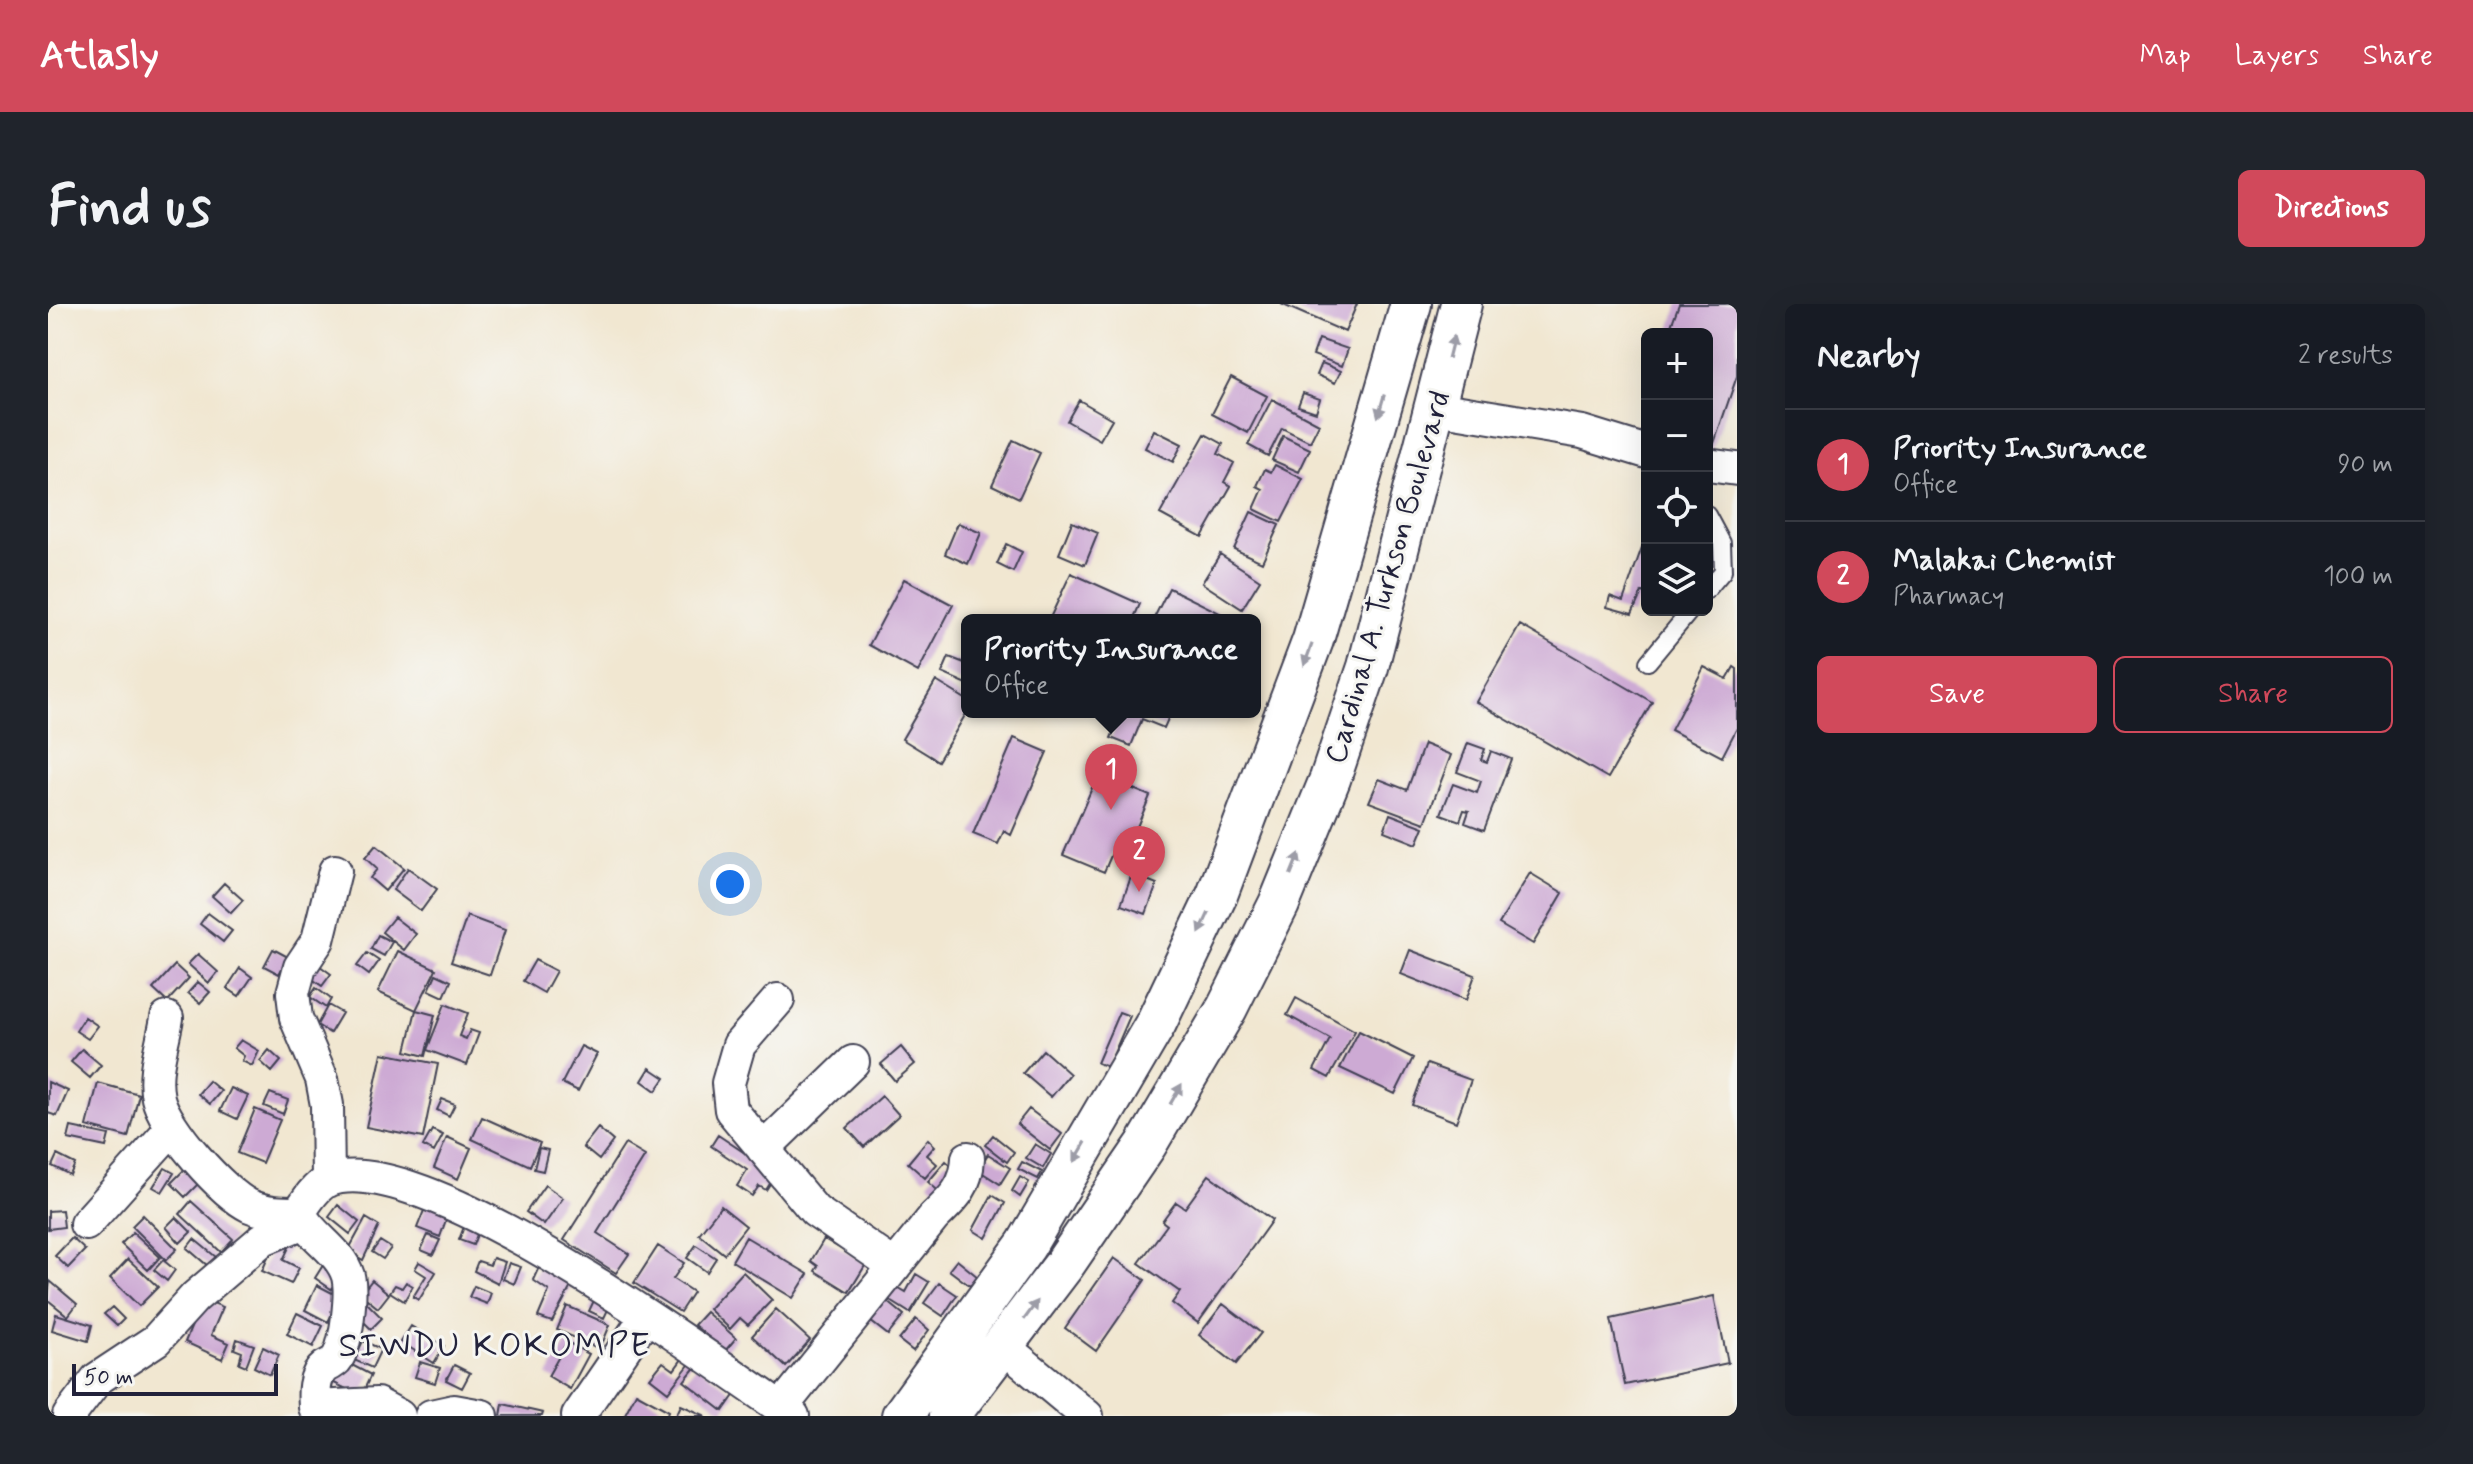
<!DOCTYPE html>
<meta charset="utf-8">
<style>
:root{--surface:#171b24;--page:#20242c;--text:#f1f3f6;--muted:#9ea1a6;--line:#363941;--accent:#d1495b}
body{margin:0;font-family:Mynerve,sans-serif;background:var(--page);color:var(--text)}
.controls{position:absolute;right:24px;top:24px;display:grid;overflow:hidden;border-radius:12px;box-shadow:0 8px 32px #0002}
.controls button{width:72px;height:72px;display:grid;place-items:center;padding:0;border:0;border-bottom:2px solid var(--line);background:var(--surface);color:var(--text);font:40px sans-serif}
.scale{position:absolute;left:24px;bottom:20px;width:206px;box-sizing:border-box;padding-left:8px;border:4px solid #22223b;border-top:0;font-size:22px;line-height:28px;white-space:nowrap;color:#22223b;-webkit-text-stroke:6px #f6f6f2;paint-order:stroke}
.you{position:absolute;left:682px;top:580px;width:28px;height:28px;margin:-20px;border:6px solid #fff;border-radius:50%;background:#1a73e8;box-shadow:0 0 0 12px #1a73e833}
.badge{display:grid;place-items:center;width:52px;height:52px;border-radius:50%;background:var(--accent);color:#fff;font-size:26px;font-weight:700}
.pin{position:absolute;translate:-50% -66px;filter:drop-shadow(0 2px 4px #0008)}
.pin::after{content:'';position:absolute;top:42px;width:28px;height:24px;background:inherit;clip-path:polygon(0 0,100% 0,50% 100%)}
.popup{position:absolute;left:913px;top:310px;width:300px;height:104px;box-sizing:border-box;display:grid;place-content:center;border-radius:12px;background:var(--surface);filter:drop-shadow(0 2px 6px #0005);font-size:26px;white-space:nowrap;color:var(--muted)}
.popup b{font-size:30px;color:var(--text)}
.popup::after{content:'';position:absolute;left:50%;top:100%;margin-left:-16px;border:16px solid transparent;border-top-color:var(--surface)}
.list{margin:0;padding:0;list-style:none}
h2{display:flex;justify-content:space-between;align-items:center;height:104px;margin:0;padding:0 32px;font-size:34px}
h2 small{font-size:26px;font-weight:400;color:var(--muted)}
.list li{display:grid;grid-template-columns:52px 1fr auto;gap:24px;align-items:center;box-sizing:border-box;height:112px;padding:0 32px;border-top:2px solid var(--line)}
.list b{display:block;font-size:30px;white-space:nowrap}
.list p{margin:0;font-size:26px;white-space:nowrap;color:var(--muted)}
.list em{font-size:26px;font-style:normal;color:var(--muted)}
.actions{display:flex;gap:16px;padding:24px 32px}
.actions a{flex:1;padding:18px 0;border:2px solid var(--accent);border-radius:12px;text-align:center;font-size:28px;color:var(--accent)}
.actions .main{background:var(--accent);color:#fff}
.icon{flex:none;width:44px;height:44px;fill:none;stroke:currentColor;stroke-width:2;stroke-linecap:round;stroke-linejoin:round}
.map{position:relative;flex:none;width:1689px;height:1112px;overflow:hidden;border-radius:12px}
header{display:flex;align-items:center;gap:48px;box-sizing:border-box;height:112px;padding:0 40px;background:var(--accent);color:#fff}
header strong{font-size:38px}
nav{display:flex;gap:44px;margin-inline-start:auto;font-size:28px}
.intro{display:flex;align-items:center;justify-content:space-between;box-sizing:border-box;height:192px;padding:0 48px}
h1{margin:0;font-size:56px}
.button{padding:20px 36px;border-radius:12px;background:var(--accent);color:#fff;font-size:28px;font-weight:700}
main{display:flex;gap:48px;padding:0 48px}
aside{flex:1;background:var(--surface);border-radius:12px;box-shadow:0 8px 32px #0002}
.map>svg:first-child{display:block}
.building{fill:#cdaad4}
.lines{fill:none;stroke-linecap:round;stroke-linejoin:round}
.service-casing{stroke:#414052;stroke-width:20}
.minor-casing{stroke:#414052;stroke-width:36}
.tertiary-casing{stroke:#414052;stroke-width:44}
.service{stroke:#fff;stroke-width:16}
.minor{stroke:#fff;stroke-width:32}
.tertiary{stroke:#fff;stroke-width:40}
.oneway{fill:#9c9ca7}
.labels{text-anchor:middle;stroke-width:6;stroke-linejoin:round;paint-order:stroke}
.street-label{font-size:30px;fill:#22223b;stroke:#f6f6f2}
.quarter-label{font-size:34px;letter-spacing:2px;fill:#22223b;stroke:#f6f6f2}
</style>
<header>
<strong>Atlasly</strong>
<nav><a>Map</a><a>Layers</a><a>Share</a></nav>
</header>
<div class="intro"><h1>Find us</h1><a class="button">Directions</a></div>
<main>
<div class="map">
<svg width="1689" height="1112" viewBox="0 0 1689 1112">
<rect width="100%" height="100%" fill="#f6f6f2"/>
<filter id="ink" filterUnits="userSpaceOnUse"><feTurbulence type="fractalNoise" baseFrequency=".0125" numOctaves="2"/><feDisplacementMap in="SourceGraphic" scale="16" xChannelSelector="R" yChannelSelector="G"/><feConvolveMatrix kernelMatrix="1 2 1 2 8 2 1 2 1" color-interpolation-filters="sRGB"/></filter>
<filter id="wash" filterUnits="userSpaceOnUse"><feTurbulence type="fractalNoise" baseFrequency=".006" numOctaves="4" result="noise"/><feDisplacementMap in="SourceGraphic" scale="32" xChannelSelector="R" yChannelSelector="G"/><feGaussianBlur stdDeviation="1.8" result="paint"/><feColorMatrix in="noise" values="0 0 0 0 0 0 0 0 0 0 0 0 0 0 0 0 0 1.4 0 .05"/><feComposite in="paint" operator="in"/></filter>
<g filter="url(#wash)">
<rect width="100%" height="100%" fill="#f1e7d1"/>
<g id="blocks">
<path class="building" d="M1233 0H1309L1297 28Z
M1631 0H1689V72L1663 148 1659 146V30H1620Z
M1271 35 1300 45 1294 62 1265 51Z
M1274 59 1293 67 1287 79 1269 71Z
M1183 73 1219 92 1200 129 1164 110Z
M1255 89 1272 95 1268 108 1250 102Z
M1224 95 1271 120 1262 138 1234 124 1220 152 1200 141Z
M1031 96 1064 115 1052 136 1019 117Z
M1106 126 1134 140 1125 158 1097 144Z
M1157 130 1175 140 1170 150 1186 159 1176 178 1183 182 1154 233 1112 210Z
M1235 132 1262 145 1251 168 1224 156Z
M965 136 992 149 971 194 944 181Z
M1227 161 1255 175 1233 218 1206 205 1215 185 1209 182 1217 165 1223 168Z
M1203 208 1231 221 1214 258 1186 245Z
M1024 218 1050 229 1037 261 1011 250Z
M910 219 933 229 920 260 897 250Z
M1599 229V289L1594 288 1584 310 1559 303 1562 292 1575 297Z
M958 240 974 248 965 268 949 260Z
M1172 250 1212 276 1194 305 1154 279Z
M1023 269 1092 300 1085 316H1001Z
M856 275 905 301 870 368 821 341Z
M1121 284 1178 312 1175 316H1105Z
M1472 321 1604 398 1560 474 1428 398Z
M901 353 919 360V380L894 369Z
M1656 363 1679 375 1686 363 1689 365V424L1674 453 1623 426Z
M888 377 919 396V408L890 457 854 435Z
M1074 408H1123L1116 424 1094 415 1083 442 1063 434Z
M966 434 999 448 963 531 956 527 950 540 925 530Z
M1420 439 1437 445 1433 456 1439 458 1443 447 1463 455 1436 526 1417 519 1421 507 1416 506 1412 517 1393 510 1405 480 1429 489 1433 477 1409 468Z
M1376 440 1403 451 1377 519 1321 498 1331 475 1359 486Z
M1050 470 1102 492 1083 537 1071 533 1056 568 1015 551Z
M1342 510 1376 523 1369 540 1336 527Z
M328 541 356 564 337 587 322 574 329 565 317 554Z
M360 564 389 585 373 607 345 586Z
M1482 569 1515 589 1485 640 1451 620Z
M1084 570 1109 580 1098 610 1073 601Z
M176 579 195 596 183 609 164 592Z
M160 609 184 627 175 638 152 620Z
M419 612 457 626 442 671 403 658Z
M346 613 368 630 356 646 334 628Z
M330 631 344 638 336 652 323 645Z
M225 645 240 653 231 670 216 662Z
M1362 646 1427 671 1418 696 1353 670Z
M350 647 388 665 368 706 330 688Z
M319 649 331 657 321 671 309 662Z
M150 650 170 668 161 679 140 660Z
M487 656 508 667 496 689 475 677Z
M268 659 283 670 274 682 259 671Z
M127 661 141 674 119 698 105 685Z
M192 664 204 673 191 692 179 684Z
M388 670 403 677 396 693 381 686Z
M150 678 162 688 152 699 140 689Z
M268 684 283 695 278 704 262 693Z
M1248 694 1307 727 1281 774 1266 766 1282 735 1239 711Z
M397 700 420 709 411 732 418 735 422 726 431 729 419 761 379 746Z
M280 701 294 709 282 729 269 721Z
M368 706 387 711 377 752 358 747Z
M1071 708 1082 712 1060 763 1049 759Z
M37 713 50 722 40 735 28 727Z
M1311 727 1365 754 1347 790 1292 764Z
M193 736 211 747 204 762 194 757 196 752 186 744Z
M533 742 549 750 530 787 514 779Z
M853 743 867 760 847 777 833 760Z
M34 745 53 761 42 774 23 758Z
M221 746 233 757 224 768 212 757Z
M995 746 1022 770 1003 793 975 769Z
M334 749 390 760 375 834 318 823Z
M1379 760 1423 776 1408 818 1364 801Z
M602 764 617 774 608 787 594 777Z
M161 777 173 787 162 800 150 790Z
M0 778 20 787 9 812 0 809Z
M50 779 91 790 80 833 39 822Z
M183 784 200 792 189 815 172 807Z
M222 789 240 796 235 810 216 802Z
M834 792 851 811 816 843 799 824Z
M394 795 407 800 401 812 389 806Z
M207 805 232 816 214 859 189 849Z
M981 805 1014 830 1002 846 969 820Z
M434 813 492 839 482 862 424 835Z
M23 823 61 831 58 843 20 835Z
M550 824 565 837 551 856 535 843Z
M384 826 395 831 386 848 375 842Z
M670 831 728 870 718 886 711 882 704 892 689 882 699 866 663 842Z
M945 831 966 848 959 858 937 841Z
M399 833 423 844 410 875 386 864Z
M880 835 887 842 879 851 889 860 877 874 860 859Z
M577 840 597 852 549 929 581 950 568 969 516 936Z
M987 840 1003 850 995 864 978 854Z
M491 844 500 846 495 867 486 865Z
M940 850 962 864 952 880 930 866Z
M9 851 27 860 22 871 4 862Z
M898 857 913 871 895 891 880 878Z
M974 858 994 868 990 875 970 865Z
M117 864 126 869 114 888 105 883Z
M137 865 151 879 137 893 123 879Z
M1161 871 1224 916 1150 1019 1124 999 1132 988 1091 959 1119 921 1114 917 1128 898 1137 904Z
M972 873 981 878 972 893 964 887Z
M497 881 515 894 496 921 478 908Z
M944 891 957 899 938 934 925 926Z
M143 897 185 935 173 948 132 910Z
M379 899 401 907 392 933 369 924Z
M290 901 311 918 302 930 281 913Z
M673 902 698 922 676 950 651 930Z
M14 906 16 923 0 925V907Z
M95 911 129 945 118 956 84 922Z
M420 912 434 917 425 941 411 936Z
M128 913 143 928 132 939 118 923Z
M318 914 331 922 315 956 300 947Z
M85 928 112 953 100 966 73 940Z
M230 931 244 937 235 956 251 964 243 980 214 967Z
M380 931 392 936 385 951 373 946Z
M698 933 760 970 745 994 684 957Z
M24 934 37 946 20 964 7 952Z
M146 935 168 953 160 962 139 944Z
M776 935 818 960 801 988 767 967 770 962 763 957Z
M332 937 343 944 335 955 324 948Z
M648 941 668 954 659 968 639 954Z
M610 942 636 959 625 975 645 988 632 1008 586 979Z
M445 954 457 958 450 979 426 967 430 957 442 961Z
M1066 954 1097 976 1048 1047 1017 1024Z
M80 955 110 983 91 1002 62 974Z
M115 956 127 966 119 977 106 966Z
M909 956 930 973 922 982 901 966Z
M277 958 293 969 283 985 267 974Z
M371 958 388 968 371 996 365 993 378 972 367 965Z
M461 959 473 963 466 980 455 975Z
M491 963 527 975 504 1018 490 1013 501 987 485 976Z
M695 968 724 996 700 1021 692 1014 682 1025 661 1005Z
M868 970 881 978 862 1009 838 994 846 981 858 988Z
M324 976 341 990 330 1004 313 990Z
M2 977 29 1000 20 1012 0 996Z
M358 978 365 982 356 997 342 988 347 981 354 984Z
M891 979 909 991 895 1012 876 999Z
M269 981 292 993 280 1018 257 1006Z
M426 982 443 989 439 1000 421 993Z
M550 988 565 995 556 1014 541 1007Z
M1666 992 1680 1059 1577 1081 1563 1015Z
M834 993 856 1011 840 1031 817 1013Z
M314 994 334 1014 323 1025 303 1005Z
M155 995 175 1003 163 1031 181 1039 174 1055 137 1038Z
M1175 1000 1213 1029 1188 1060 1151 1031Z
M519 1002 562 1021 552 1045 509 1026Z
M64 1003 76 1015 69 1022 56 1010Z
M728 1005 762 1036 738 1063 704 1032Z
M658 1008 688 1034 677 1047 646 1021Z
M249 1009 275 1022 265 1043 239 1030Z
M8 1010 44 1021 40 1037 4 1026Z
M868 1015 881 1026 865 1047 851 1036Z
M363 1022 396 1042 386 1059 353 1038Z
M189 1035 206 1041 198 1062 191 1059 194 1048 186 1045Z
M315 1037 333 1045 324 1064 306 1056Z
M519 1038 541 1050 522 1085 500 1072Z
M215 1043 231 1051 222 1071 206 1063Z
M637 1051 644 1057 620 1088 602 1074 615 1058 626 1066Z
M296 1057 323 1071 313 1092 286 1079Z
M372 1058 392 1064 387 1079 367 1073Z
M406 1061 422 1069 414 1084 398 1076Z
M649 1061 687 1090 675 1107 636 1077Z
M588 1089 621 1107 619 1112H576Z
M455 1100 495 1109 494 1112H453Z
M633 1101 658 1112H628Z"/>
</g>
</g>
<g filter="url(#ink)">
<use href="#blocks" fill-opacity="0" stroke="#414052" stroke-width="2"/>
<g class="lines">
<defs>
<path id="service" d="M1659 211 1674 239 1675 267 1659 286
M1600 358 1643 306"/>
<path id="minor" d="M1388 104 1534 128 1599 148
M1659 161 1689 165
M730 696 691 741 680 779 683 806 767 907 847 962
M119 714C115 739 104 768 110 794 117 824 175 889 202 902 218 909 234 909 251 909
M715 845 805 758
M280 877 279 801 274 775 248 714 245 689 252 663 270 636 287 567
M251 909C258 898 267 883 279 877 371 838 664 1058 745 1112
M251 909C263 933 292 946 300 972 304 988 299 1043 288 1056 287 1058 279 1062 277 1063 265 1072 266 1089 267 1103L329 1100 351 1112
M38 920 124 824
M956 1043 1039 1112
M733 1104 886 913C906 894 919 882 920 854
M21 1112 49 1075 108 1036 147 993 215 935 256 918
M383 1112 406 1107 434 1112
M530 1112 598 1013"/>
<path id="tertiary" d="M854 1112 978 941 1108 719 1169 591 1265 336 1363 0
M901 1112 1016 961 1098 841 1179 704 1231 600 1282 475 1320 363 1413 0"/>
</defs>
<use href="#service" class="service-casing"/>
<use href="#minor" class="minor-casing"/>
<use href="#tertiary" class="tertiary-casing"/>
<use href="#service" class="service"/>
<use href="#minor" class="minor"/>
<use href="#tertiary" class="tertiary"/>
</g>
<defs><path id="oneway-solid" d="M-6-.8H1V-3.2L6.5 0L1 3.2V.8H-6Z" transform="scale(2)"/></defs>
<g class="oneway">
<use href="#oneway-solid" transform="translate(1403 43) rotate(-76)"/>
<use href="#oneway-solid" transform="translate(1333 102) rotate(106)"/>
<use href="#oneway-solid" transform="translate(1260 351) rotate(110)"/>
<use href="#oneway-solid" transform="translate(1247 560) rotate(-68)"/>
<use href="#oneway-solid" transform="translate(1156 619) rotate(115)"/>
<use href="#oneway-solid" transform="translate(1128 790) rotate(-60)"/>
<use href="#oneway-solid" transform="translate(1032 848) rotate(120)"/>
<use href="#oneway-solid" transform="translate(983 1006) rotate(-54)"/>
</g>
</g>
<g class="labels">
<g class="street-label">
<text transform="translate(1339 273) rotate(-74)" y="10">Cardinal A. Turkson Boulevard</text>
</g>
<g class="quarter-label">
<text x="447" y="1052">SIWDU KOKOMPE</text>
</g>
</g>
</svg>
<div class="controls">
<button>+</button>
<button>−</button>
<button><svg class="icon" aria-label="locate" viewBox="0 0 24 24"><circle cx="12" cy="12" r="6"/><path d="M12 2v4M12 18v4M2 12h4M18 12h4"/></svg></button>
<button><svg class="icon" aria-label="layers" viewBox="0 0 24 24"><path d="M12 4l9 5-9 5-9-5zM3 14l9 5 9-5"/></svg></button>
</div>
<div class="scale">50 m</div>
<div class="you"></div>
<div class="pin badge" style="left:1063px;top:506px">1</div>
<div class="popup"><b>Priority Insurance</b>Office</div>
<div class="pin badge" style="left:1091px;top:588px">2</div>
</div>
<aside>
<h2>Nearby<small>2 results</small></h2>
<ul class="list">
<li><span class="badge">1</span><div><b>Priority Insurance</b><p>Office</p></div><em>90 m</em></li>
<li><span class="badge">2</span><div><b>Malakai Chemist</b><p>Pharmacy</p></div><em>100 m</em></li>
</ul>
<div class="actions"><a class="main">Save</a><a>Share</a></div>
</aside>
</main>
